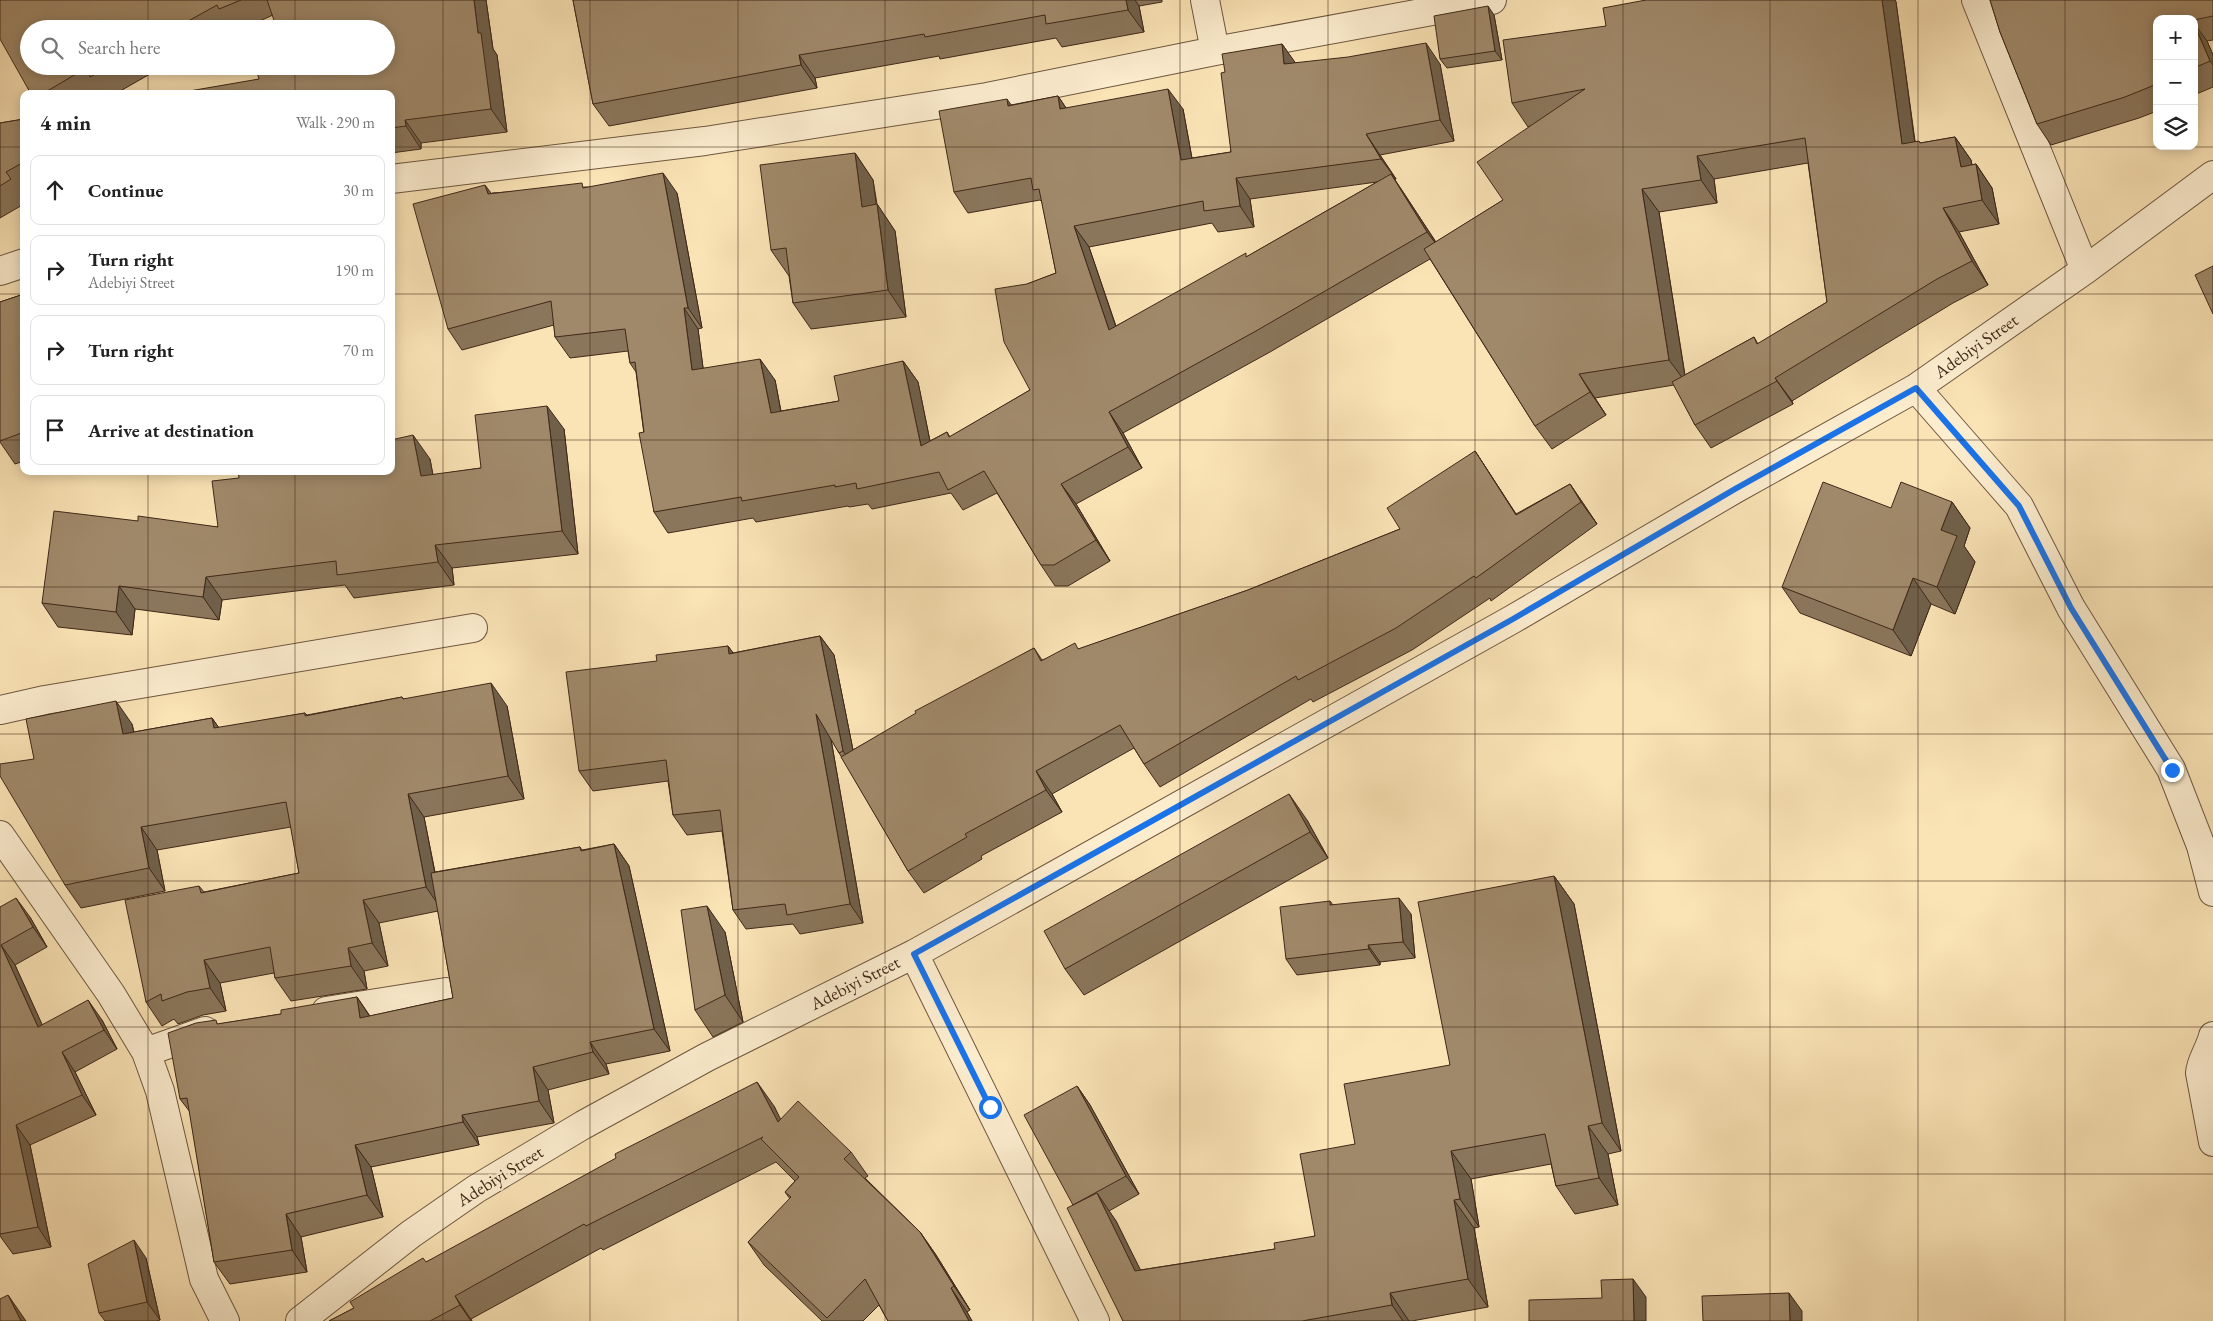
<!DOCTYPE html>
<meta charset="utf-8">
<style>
:root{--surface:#fff;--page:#f2f2f2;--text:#222;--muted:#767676;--line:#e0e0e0}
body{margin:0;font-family:"EB Garamond",serif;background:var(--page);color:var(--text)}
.controls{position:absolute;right:15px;top:15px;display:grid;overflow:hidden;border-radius:10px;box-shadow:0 2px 12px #0003}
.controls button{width:45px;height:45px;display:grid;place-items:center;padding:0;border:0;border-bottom:1px solid var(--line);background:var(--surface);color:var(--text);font:25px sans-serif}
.stop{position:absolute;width:15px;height:15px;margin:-11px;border:4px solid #1a73e8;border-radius:50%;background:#fff}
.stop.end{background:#1a73e8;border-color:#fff;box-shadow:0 1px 5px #0008}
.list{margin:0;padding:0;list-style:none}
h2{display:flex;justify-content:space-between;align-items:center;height:65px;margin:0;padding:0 20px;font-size:21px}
h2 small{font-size:16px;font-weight:400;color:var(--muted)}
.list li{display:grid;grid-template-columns:32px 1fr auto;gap:15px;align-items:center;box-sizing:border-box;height:70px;margin:0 10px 10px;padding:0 10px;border:1px solid var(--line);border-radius:10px}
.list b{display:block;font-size:19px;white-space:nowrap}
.list p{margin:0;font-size:16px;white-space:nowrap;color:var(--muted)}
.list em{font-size:16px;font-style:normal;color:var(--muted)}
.icon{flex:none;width:28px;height:28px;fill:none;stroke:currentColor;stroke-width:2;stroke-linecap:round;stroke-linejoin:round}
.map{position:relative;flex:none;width:2213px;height:1321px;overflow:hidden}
.search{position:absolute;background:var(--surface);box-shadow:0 2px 12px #0003;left:20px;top:20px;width:375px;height:55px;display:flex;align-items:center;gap:12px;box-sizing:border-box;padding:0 18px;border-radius:28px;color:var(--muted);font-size:19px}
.panel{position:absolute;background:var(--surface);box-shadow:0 2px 12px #0003;left:20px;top:90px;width:375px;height:385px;border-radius:10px}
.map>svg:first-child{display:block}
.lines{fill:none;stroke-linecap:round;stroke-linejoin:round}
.minor-casing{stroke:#6e573f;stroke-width:30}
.minor{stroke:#fcedcf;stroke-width:28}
.wall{fill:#8a765b;stroke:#3f2818;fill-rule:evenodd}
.shaded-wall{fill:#70604a;stroke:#3f2818}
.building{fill:#a0896a;stroke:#3f2818}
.route{stroke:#1a73e8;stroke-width:6}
.grid{fill:none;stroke:#3f2818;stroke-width:1;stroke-opacity:0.55}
.labels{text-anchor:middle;stroke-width:4.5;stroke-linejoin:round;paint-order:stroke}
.street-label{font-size:18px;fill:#3f2818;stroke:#fcedcf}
</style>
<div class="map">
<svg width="2213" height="1321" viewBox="0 0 2213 1321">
<rect width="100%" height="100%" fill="#fae3b5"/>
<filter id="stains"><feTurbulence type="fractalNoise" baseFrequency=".004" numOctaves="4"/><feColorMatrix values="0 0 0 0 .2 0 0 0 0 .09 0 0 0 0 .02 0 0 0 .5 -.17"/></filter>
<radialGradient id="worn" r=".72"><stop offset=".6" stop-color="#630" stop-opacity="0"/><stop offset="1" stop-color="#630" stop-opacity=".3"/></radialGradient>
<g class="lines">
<defs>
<path id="minor" d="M1205 0 1215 51
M1976 0 2085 270
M391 179 705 141 987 97 1215 51 1492 0
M0 271 24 263
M1916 388 2019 506 2071 608 2171 769 2201 846 2213 892
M0 710 45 700 473 628
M0 835 111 994 146 1052 160 1091 204 1279 225 1321
M914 954 1095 1321
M326 1011 446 992
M2213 1036C2210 1049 2201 1060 2200 1073L2213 1142
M146 1052 205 1031
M300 1321 411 1234 476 1189 583 1125 707 1057 914 954 1513 619 1735 489 1916 388 2085 270 2213 175"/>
</defs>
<use href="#minor" class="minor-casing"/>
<use href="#minor" class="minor"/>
</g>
<path class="wall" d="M0 0H486L493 49 497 55 507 132 421 143V149L391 153V94L386 66 273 15 242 29H232L231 28 229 29H29V66H164L115 94H101L100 92 96 94H31Z
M573 0H1162V2L1139 6 1144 32 1062 47 1056 38 940 59 939 56 894 64 815 78 817 88 609 126 593 104Z
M1646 0H1895L1896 2 1915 141 1921 143 1955 137 1971 160 1972 165 1976 164 1992 188 1999 224 1959 232 1988 285 1953 303 1792 401 1793 404 1711 448 1695 425 1674 385 1595 398 1606 415 1552 449 1535 426 1430 259 1270 352 1123 433 1142 468 1076 504 1110 561 1068 586H1055L1041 565 997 493 963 510 951 493 872 509 868 504 849 507 848 506 756 522 753 518 668 533 654 512 636 372 630 363 628 351 570 358 555 337 554 325 462 350 448 329 492 193 586 187 677 193 702 328 698 329 703 368 775 380 781 411 839 401 903 361 918 382 930 441 947 432 950 437 1030 390 1027 284 1056 273 1042 202 1040 200 968 213 954 192 1011 105 1058 96 1066 108 1183 109 1192 158 1231 152 1225 72 1282 44 1295 63 1440 64 1454 141 1380 155 1396 179 1395 180 1405 195 1436 242 1503 200 1530 126 1528 127 1512 103 1606 26ZM1808 163 1827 302 1758 344 1754 337 1685 375 1659 212 1717 203 1714 179ZM1377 182 1248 256 1116 326 1089 247 1212 223 1218 232 1254 227 1250 199Z
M1990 0H2213V40L2207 41 2213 55V87L2194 95V19H2157V111L2139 118 2051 145 2037 124 2000 32Z
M1494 15 1502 60 1447 68 1440 59Z
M24 119V194L22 195 24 197V204L0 218V123Z
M855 153 873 180 877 204 895 231 906 317 811 329 793 303 789 276 771 250Z
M24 294V461L15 464 0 442V302Z
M564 429 578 554 452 568 454 585 354 598 345 585 222 600 219 620 135 609 132 635 58 627 42 603 138 521 218 527 239 478 430 459 433 475 481 468Z
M1475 451 1490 474 1516 514 1570 484 1597 524 1491 601 1490 598 1412 650 1313 702 1311 699 1160 787 1144 764 1134 748 1052 794 1062 812 981 856 982 859 924 893 908 871 831 739 863 923 800 934 793 924 746 929 733 910 722 831 687 835 673 815 668 781 593 791 579 771 657 661 728 646 733 653 820 636 834 655 853 750 1034 648 1042 660 1079 649 1248 590 1400 529Z
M1952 502 1970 528 1964 546 1975 562 1955 614 1931 604 1911 656 1800 613 1782 587 1891 508Z
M402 697 404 699 507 706 524 799 424 817 435 872 580 847 582 850 614 844 629 866 670 1051 606 1064 609 1074 548 1090 554 1123 477 1137 479 1145 371 1167 383 1217 301 1237 307 1272 230 1284 214 1262 190 1112 180 1099 219 1024 281 1014 357 997 370 1016 453 998 438 911 379 923 388 966 364 971 367 989 291 1001 275 978 274 973 220 983 226 1011 203 1015 178 1024 174 1019 162 1026 146 1002 199 886 204 892 299 873 291 827 157 850 165 891 81 908 65 885 34 759 132 724 134 732 212 718 219 728 305 713 307 715Z
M1307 820 1328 858 1084 995 1065 969Z
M1554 876 1574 904 1621 1151 1608 1154 1618 1205 1575 1214 1556 1186 1551 1164 1471 1179 1479 1227 1474 1228 1488 1307 1412 1321H1123L1073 1205 1077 1086 1090 1105 1139 1194 1109 1211 1116 1221 1140 1270 1275 1249 1315 1236 1355 1144 1450 1065Z
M1330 901 1333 905 1411 914 1415 958 1380 962V965L1297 975 1286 959Z
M0 907 30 917 47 947 15 965 42 1025 102 1020 117 1049 75 1072 96 1115 30 1145 51 1247 13 1254 0 1236Z
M725 932 743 1022 713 1037 695 1010Z
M774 1106 780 1119 851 1152 868 1176 865 1178 920 1232 936 1255 970 1310 967 1312 972 1321H888L879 1305 863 1321H822L764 1265 748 1242 790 1199 785 1192 795 1181 776 1162 603 1250 601 1248 471 1319 472 1321H329L354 1308 426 1262Z
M146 1258 160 1320 157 1321H105L99 1313Z"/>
<path class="shaded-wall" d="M474 0H486L493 49 497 55 507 132 491 109 478 33Z
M1126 0H1135L1139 6 1144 32 1128 10Z
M1882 0H1895L1896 2 1918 167 1902 144Z
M1488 6 1494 15 1502 60 1495 51Z
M2194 23 2207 41 2213 55V65L2210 61Z
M1426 43 1440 64 1454 141 1440 120Z
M1282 44 1297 65 1284 64Z
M799 55 815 78 817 88 801 65Z
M1168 89 1183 109 1196 181 1181 160Z
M1058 96 1072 117 1060 109Z
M1007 99 1021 119 1008 106Z
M405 120 421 143V149L406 126Z
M1366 134 1396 179 1381 159Z
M1955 137 1971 160 1977 190 1961 167Z
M855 153 873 180 880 233 862 207Z
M1697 156 1714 179 1717 203 1701 180Z
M1976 164 1992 188 1999 224 1982 200Z
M663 173 677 193 702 328 688 308Z
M1391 174 1405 195 1442 252 1427 232Z
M1236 178 1250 199 1254 227 1240 206Z
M485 185 500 205 488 194Z
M1642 189 1659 212 1686 383 1669 360Z
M877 204 895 231 906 317 888 290Z
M1943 208 1959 232 1988 285 1972 261Z
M1074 226 1089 247 1124 351 1109 330Z
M684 308 698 329 706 391 692 370Z
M760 359 775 380 785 434 771 413Z
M903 361 918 382 935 466 921 446Z
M1579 374 1595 398 1606 415 1590 392Z
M1775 378 1792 401 1793 404 1777 381Z
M547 406 564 429 578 554 562 531Z
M1109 412 1123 433 1142 468 1128 447Z
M413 435 430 459 437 499 421 476Z
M1475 451 1490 474 1531 537 1516 515Z
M1061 484 1076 504 1110 561 1096 540Z
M1570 484 1585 506 1597 524 1581 502Z
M1952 502 1970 528 1964 546 1975 562 1955 614 1937 587 1941 530Z
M435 545 452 568 454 585 438 562Z
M206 577 222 600 219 620 203 597Z
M1913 578 1931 604 1911 656 1893 630Z
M119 586 135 609 132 635 116 612Z
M820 636 834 655 857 770 843 751Z
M728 646 742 665 729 654Z
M491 683 507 706 524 799 508 776Z
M116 701 132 724 139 757 123 734Z
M816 714 830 734 863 923 850 904Z
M212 718 228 741 214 728Z
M1036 771 1052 794 1062 812 1046 790Z
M408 794 424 817 442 910 426 887Z
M1289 794 1307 820 1328 858 1310 832Z
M141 827 157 850 165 891 149 868Z
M614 844 629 866 670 1051 654 1029Z
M1554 876 1574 904 1621 1151 1602 1123Z
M16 898 30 917 47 947 33 927Z
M1399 898 1411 914 1415 958 1403 942Z
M363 900 379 923 388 966 372 943Z
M707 906 725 932 743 1022 725 995Z
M1 945 15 965 52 1046 38 1027Z
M1368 945 1380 962V965L1369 949Z
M348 948 364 971 367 989 351 966Z
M204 960 220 983 226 1011 210 988Z
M357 997 372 1020 360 1018Z
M88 1000 102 1020 117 1049 104 1030Z
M590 1042 606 1064 609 1074 593 1052Z
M62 1052 75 1072 96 1115 82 1095Z
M533 1067 548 1090 554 1123 539 1101Z
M757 1082 774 1106 794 1146 778 1122Z
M1077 1086 1090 1105 1139 1194 1126 1176Z
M462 1115 477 1137 479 1145 463 1122Z
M16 1125 30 1145 51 1247 38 1227Z
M1588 1126 1608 1154 1618 1205 1599 1178Z
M355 1145 371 1167 383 1217 367 1195Z
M1451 1151 1471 1179 1479 1227 1460 1199Z
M1097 1193 1116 1221 1155 1299 1135 1271Z
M1454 1200 1474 1228 1488 1307 1468 1279Z
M286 1214 301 1237 307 1272 292 1250Z
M920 1232 936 1255 970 1310 954 1286Z
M134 1240 146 1258 160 1320 147 1302Z
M1633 1279 1646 1297V1321H1634Z
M951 1288 967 1312 972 1321H969Z
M1390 1293 1409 1321H1403L1392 1305Z
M1789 1293 1802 1311V1321H1790Z
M8 1295 26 1321H21Z
M455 1296 472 1321H471L460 1305Z"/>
<path class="building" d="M0 0H241L219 9 217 5 174 29H29V66H109L90 77 88 67 42 94H31L0 39Z
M267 0H474L478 33H481L491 109 405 120 406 126 391 128V94H172L259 79 255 66H386V29H277Z
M573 0H1126L1128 10 1046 24 1045 15 925 37 924 34 878 42 799 55 801 65 593 104Z
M1646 0H1882L1902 144 1919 141 1920 143 1955 137 1961 167 1976 164 1982 200 1943 208 1972 261 1937 279 1775 378 1777 381 1695 425 1672 382 1754 337 1757 344 1827 302 1805 138 1697 156 1701 180 1642 189 1669 360 1579 374 1590 392 1535 426 1424 249 1503 200 1477 162 1585 89 1512 103 1503 40 1606 26 1603 8Z
M1990 0H2213V16L2194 20V19H2157V84L2125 97 2037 124 2000 32Z
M1488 6 1495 51 1440 59 1434 16Z
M2194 24 2210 61 2194 68Z
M1426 43 1440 120 1366 134 1381 159 1236 178 1240 206 1204 211 1203 201 1074 226 1109 330 1246 253V257L1391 174 1427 232 1256 331 1109 412 1128 447 1061 484 1096 540 1054 565H1041L984 471 948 490 939 472 857 489 856 483 835 487V485L742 501 741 497 654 512 639 433 644 432 635 362 630 363 625 329 555 337 551 301 448 329 413 204 485 185 488 194 582 183 583 188 663 173 688 308H684L692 370 760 359 771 413 839 401 834 376 903 361 921 446 947 432 949 437 1030 390 1004 342 995 289 1027 284 1056 273 1039 189 1033 190 1031 178 954 192 939 111 1007 99 1008 106 1058 96 1060 109 1168 89 1181 160 1231 152 1221 73 1225 72 1222 54 1282 44 1284 64 1348 57Z
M24 119V162L6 172 11 179 0 186V123Z
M855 153 862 207 877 204 888 290 793 303 786 248 771 250 760 165Z
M2213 266V314L2195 275Z
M24 294V432L0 441V302Z
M547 406 562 531 435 545 438 562 337 575 336 561 206 577 203 597 119 586 116 612 42 603 54 511 138 521V516L218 527 212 481 239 478 238 471H391V440L413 435 421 476 481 468 475 415Z
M1475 451 1516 515 1570 484 1581 502 1476 578 1474 576 1396 628 1298 680 1296 676 1144 764 1120 725 1036 771 1046 790 965 834 967 837 908 871 841 757 916 713 915 711 1034 648 1041 661 1075 643 1078 649 1248 590 1400 529 1387 508Z
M1823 482 1891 508 1901 482 1952 502 1941 530 1957 536 1937 587 1913 578 1893 630 1782 587Z
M820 636 843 751 839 753 816 714 850 904 787 915 785 904 733 910 720 810 673 815 666 760 579 771 566 672 657 661 656 655 728 646 729 654Z
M491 683 508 776 408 794 426 887 363 900 372 943 348 948 351 966 275 978 270 947 204 960 210 988 187 992 162 1001 161 994 146 1002 125 900 199 886 201 893 299 873 286 802 141 827 149 868 65 885 0 776V764L34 759 26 719 116 701 123 734 212 718 214 728 305 713V716L402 697 403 699Z
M1289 794 1310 832 1065 969 1044 931Z
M614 844 654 1029 590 1042 593 1052 533 1067 539 1101 462 1115 463 1122 355 1145 367 1195 286 1214 292 1250 214 1262 187 1098 180 1099 168 1033 196 1023 216 1020 217 1024 281 1014V1010L357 997 360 1018 453 998 431 873 580 847 581 851Z
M1554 876 1602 1123 1588 1126 1599 1178 1556 1186 1545 1134 1451 1151 1460 1199 1454 1200 1468 1279 1390 1293 1392 1305 1302 1321H1123L1067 1208 1097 1193 1135 1271 1275 1249 1274 1243 1315 1236 1300 1154 1355 1144 1344 1084 1450 1065 1418 902Z
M16 898 33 927 1 945 38 1027 88 1000 104 1030 62 1052 82 1095 16 1125 38 1227 0 1234V907Z
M1399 898 1403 942 1368 945 1369 949 1286 959 1280 907 1330 901V905Z
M707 906 725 995 695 1010 681 910Z
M757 1082 778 1122 798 1101 851 1152 844 1159 920 1232 954 1286 951 1288 969 1321H888L865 1279 827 1318 748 1242 791 1197 785 1192 799 1177 761 1139 763 1137 586 1226 584 1224 455 1296 460 1305 430 1321H329L354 1308 350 1302 423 1258 426 1262 616 1158 615 1154Z
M1077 1086 1126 1176 1073 1205 1024 1115Z
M134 1240 147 1302 99 1313 88 1264Z
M1633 1279 1634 1321H1529V1300L1602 1298 1601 1280Z
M1789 1293 1790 1321H1703L1702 1296Z
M8 1295 21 1321H0V1299Z"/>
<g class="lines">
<path class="route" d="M990 1107 914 954 1513 619 1735 489 1916 388 2019 506 2071 608 2172 770"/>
</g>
<path class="grid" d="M148 0V29M295 0V29M443 0V1321M590 0V1321M738 0V1321M885 0V1321M1033 0V1321M1180 0V1321M1328 0V1321M1475 0V1321M1623 0V1321M1770 0V1321M1918 0V1321M2065 0V1321M148 66V94M295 66V94M0 147H24M391 147H2213M0 294H24M391 294H2213M0 440H24M391 440H2213M148 471V1321M295 471V1321M0 587H2213M0 734H2213M0 881H2213M0 1027H2213M0 1174H2213"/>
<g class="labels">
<g class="street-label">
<text transform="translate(1976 346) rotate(-35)" y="6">Adebiyi Street</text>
<text transform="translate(855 983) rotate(-27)" y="6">Adebiyi Street</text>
<text transform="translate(500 1176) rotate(-32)" y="6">Adebiyi Street</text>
</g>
</g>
<rect width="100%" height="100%" filter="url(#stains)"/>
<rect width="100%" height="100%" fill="url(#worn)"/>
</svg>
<div class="controls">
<button>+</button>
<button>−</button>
<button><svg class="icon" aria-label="layers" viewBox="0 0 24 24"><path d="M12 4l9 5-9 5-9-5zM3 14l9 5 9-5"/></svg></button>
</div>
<div class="stop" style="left:990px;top:1107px"></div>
<div class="stop end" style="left:2172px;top:770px"></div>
<div class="search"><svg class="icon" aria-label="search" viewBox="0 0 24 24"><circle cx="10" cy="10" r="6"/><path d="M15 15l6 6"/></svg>Search here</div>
<section class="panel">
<h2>4 min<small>Walk · 290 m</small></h2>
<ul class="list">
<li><svg class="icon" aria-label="ahead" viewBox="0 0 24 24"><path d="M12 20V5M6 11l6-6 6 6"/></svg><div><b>Continue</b></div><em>30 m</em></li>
<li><svg class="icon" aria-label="right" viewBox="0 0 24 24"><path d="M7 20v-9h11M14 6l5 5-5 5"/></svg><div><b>Turn right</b><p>Adebiyi Street</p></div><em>190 m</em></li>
<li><svg class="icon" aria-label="right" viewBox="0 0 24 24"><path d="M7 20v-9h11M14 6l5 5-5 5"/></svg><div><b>Turn right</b></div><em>70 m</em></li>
<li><svg class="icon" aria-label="arrive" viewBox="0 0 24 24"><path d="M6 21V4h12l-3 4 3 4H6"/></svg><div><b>Arrive at destination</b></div></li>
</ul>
</section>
</div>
